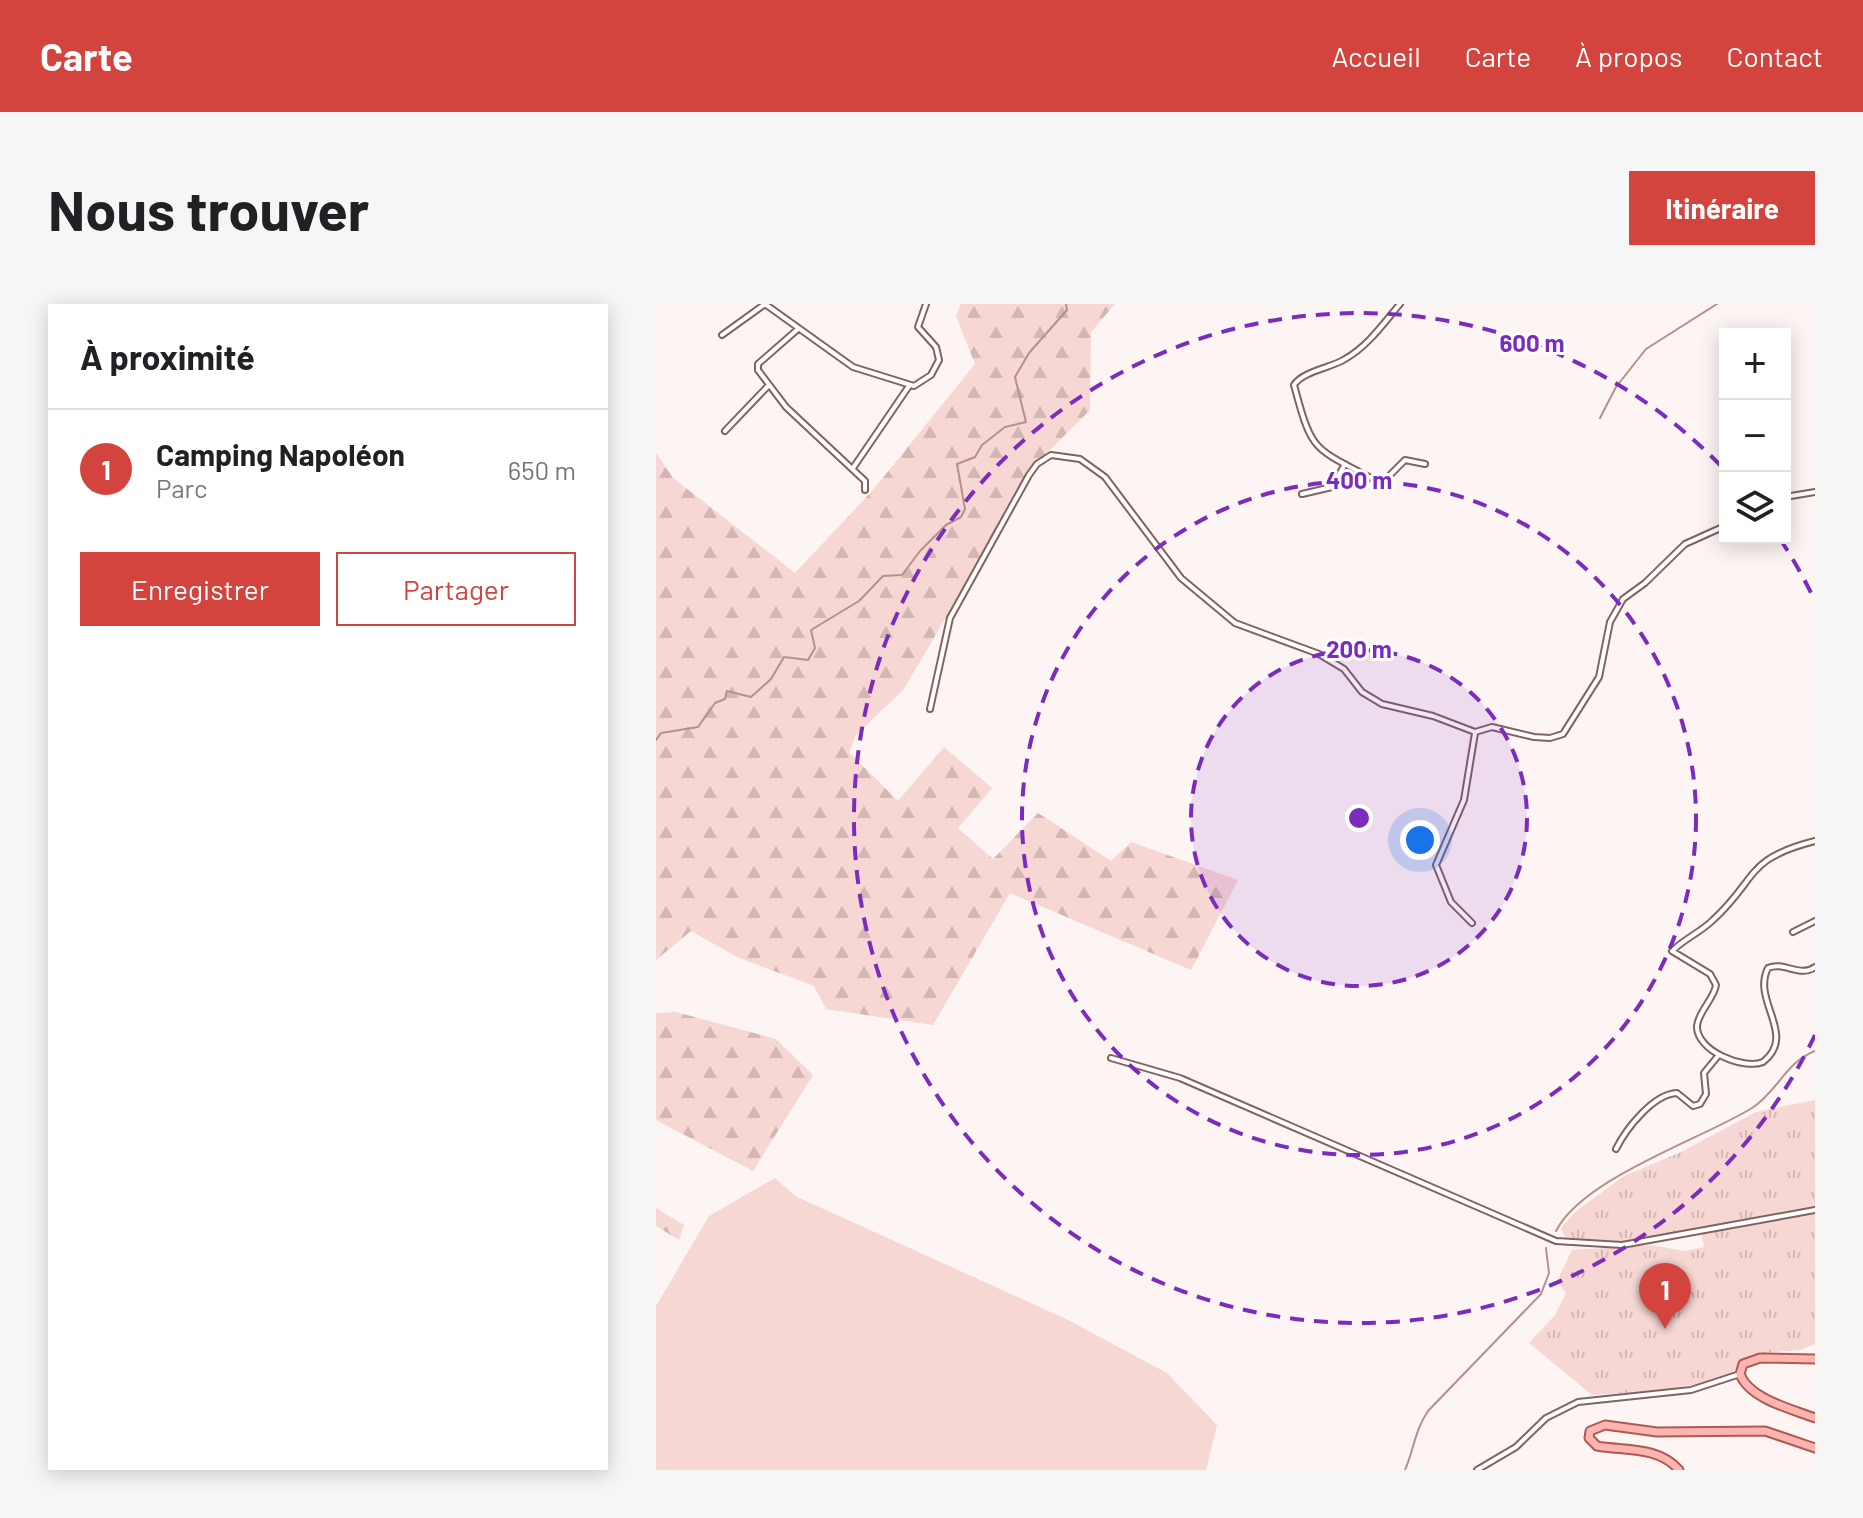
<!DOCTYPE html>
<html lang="fr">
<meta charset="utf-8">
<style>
:root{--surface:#fff;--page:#f6f6f6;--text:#202124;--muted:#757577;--line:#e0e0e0;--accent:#d2443d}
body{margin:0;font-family:Barlow,sans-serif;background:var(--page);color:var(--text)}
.controls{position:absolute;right:24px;top:24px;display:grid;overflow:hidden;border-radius:0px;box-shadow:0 4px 20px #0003}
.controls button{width:72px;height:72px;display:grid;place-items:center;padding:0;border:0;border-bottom:2px solid var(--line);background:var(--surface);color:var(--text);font:40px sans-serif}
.you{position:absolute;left:764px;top:536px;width:28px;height:28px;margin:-20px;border:6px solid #fff;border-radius:50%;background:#1a73e8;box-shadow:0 0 0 12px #1a73e833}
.badge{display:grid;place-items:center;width:52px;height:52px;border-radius:50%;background:var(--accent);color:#fff;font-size:26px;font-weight:700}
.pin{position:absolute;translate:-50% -66px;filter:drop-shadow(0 2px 4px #0008)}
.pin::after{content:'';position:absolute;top:42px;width:28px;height:24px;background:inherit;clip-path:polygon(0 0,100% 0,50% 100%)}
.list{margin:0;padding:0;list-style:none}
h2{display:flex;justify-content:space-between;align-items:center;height:104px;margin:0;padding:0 32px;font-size:34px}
h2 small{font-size:26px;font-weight:400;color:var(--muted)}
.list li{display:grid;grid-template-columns:52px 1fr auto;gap:24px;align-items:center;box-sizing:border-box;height:120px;padding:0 32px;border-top:2px solid var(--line)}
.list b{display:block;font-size:30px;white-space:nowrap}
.list p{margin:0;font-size:26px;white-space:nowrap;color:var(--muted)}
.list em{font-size:26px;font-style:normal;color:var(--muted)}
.actions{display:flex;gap:16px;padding:24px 32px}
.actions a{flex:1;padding:18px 0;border:2px solid var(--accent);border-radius:0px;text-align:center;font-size:28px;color:var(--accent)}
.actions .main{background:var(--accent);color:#fff}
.icon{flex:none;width:44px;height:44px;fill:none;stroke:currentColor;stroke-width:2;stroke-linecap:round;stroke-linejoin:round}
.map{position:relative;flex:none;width:1159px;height:1166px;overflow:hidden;border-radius:0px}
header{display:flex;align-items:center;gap:48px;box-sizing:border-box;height:112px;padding:0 40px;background:var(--accent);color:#fff}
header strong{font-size:38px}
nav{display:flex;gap:44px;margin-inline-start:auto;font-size:28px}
.intro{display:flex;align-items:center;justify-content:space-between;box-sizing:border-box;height:192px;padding:0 48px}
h1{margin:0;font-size:56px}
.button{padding:20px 36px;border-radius:0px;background:var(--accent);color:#fff;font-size:28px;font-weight:700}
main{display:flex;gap:48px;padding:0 48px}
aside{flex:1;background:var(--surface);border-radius:0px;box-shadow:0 4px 20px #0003}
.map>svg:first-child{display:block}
.grass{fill:#f6d7d3}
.forest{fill:url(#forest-firs)}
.park{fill:url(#park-tufts)}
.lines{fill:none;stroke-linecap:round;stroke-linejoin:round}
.stream{stroke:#b88f8a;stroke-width:2}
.street-casing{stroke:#816360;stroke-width:8}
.primary-casing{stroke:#ad5a52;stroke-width:11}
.street{stroke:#fff;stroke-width:4}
.primary{stroke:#ffb5af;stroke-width:7}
.ring{fill:none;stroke:#7b2cbf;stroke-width:4;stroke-dasharray:14 10}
.centre{fill:#7b2cbf;stroke:#fff;stroke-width:4}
.ring-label{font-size:24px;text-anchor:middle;font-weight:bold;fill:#7b2cbf;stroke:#fff;stroke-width:6;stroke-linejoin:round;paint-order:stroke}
</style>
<header>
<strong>Carte</strong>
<nav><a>Accueil</a><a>Carte</a><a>À propos</a><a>Contact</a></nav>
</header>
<div class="intro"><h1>Nous trouver</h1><a class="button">Itinéraire</a></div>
<main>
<aside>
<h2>À proximité<small></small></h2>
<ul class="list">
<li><span class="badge">1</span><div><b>Camping Napoléon</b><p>Parc</p></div><em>650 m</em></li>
</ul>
<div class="actions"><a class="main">Enregistrer</a><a>Partager</a></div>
</aside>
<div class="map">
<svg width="1159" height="1166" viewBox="0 0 1159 1166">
<defs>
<pattern id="forest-firs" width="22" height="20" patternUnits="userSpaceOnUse" patternTransform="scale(2)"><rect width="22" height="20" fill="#f6d7d3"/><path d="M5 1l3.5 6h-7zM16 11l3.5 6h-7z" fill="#d2b7b4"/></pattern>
<pattern id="park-tufts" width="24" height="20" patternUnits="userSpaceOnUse" patternTransform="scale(2)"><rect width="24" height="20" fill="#f6d7d3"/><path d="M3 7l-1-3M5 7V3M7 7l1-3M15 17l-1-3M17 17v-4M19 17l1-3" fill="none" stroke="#d2b7b4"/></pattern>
</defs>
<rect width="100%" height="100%" fill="#fcf5f4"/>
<path class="grass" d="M119 874 139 892 410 1015 511 1069 561 1121 550 1166H0V1002L53 912Z"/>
<path class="forest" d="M305 0H459L435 28 434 106 379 161 248 385 200 431 193 448 242 497 288 443 336 484 302 524 337 555 382 509 455 557 475 538 582 576 535 666 354 589 277 721 170 705 158 682 83 654 35 627 0 656V149L17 174 139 269 217 186 319 60 300 12Z
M20 708 120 735 157 771 97 867 0 816V709Z
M0 904 28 921 23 936 0 922Z"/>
<path class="park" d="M1159 796V1040L1144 1046 1096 1050 1084 1056 1078 1068 1047 1079 1002 1087 936 1091 873 1039 899 1011 910 989 901 977 916 946 995 941 1028 947 1048 943 1044 923C1002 931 951 947 909 933L905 924 919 908 968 872 1023 849 1100 808Z"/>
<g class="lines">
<path class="stream" d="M944 114 960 83 990 45 1061 0
M0 436 5 429 42 423 59 399 69 395 71 387 95 393 115 375 128 353 152 356 159 344 155 326 203 297 227 272 246 271 264 247 290 221 305 213 309 205 301 160 319 153 326 141 349 123 370 118 359 73 373 49 411 6 410 0
M900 927C927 874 1046 835 1096 804 1121 788 1130 758 1159 747
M749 1166C758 1145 759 1126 772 1107L885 990 893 969 890 944"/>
<defs>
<path id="street" d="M109 0 197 63 258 82 275 71 283 56 280 43 262 23 270 0
M744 0C727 20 712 42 689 55 675 64 647 67 638 81 656 148 656 143 717 175L728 177 749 156 769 160
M142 25 102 60V66L130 103 209 177V186
M66 31 109 0
M69 127 113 81
M197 164 253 82
M646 190 676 183 689 160
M1129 193 1159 188
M274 405 294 314 373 171 381 160 395 151 424 155 449 173 525 274 579 319 663 350 688 365 706 388 726 400 777 412 819 428 836 423 878 433 894 434 907 430 943 373 954 318 967 295 989 279 1029 240 1069 222
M1159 537C1088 555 1102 575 1057 616 1045 628 1028 635 1016 647L1054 670 1060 681C1058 695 1042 708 1041 722 1040 747 1088 766 1107 758 1142 731 1095 697 1112 664 1128 657 1144 674 1159 663
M816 619 795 598 780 561 808 496 819 429
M1137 628 1159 617
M455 754 524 774 900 937 966 941 1159 906
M960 845C970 825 997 790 1021 789L1037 802 1044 800 1050 790 1048 769 1062 752
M821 1166 860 1143 890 1114 922 1098 1035 1086 1084 1070"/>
<path id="primary" d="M1159 1055 1104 1054 1087 1060 1084 1070C1093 1095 1136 1105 1159 1114
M1023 1166C1003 1142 968 1147 941 1142L933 1134 934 1127 949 1121 1001 1128 1109 1127 1159 1144"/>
</defs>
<use href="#street" class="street-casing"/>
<use href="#primary" class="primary-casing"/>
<use href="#street" class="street"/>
<use href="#primary" class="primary"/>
</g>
<circle cx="703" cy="514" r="168" fill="#7b2cbf" fill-opacity=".12"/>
<g class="ring">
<circle cx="703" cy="514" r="168"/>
<circle cx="703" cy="514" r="337"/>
<path d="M1159 731A505 505 0 1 1 1066 163M1124 235A505 505 0 0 1 1159 297"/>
</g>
<circle cx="703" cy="514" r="12" class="centre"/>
<g class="ring-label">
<text x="876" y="48">600 m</text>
<text x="703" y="185">400 m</text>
<text x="703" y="354">200 m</text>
</g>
</svg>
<div class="controls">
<button>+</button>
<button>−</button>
<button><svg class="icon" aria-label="layers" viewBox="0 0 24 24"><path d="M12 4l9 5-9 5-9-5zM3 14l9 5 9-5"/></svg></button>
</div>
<div class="you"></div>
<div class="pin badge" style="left:1009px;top:1025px">1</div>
</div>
</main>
